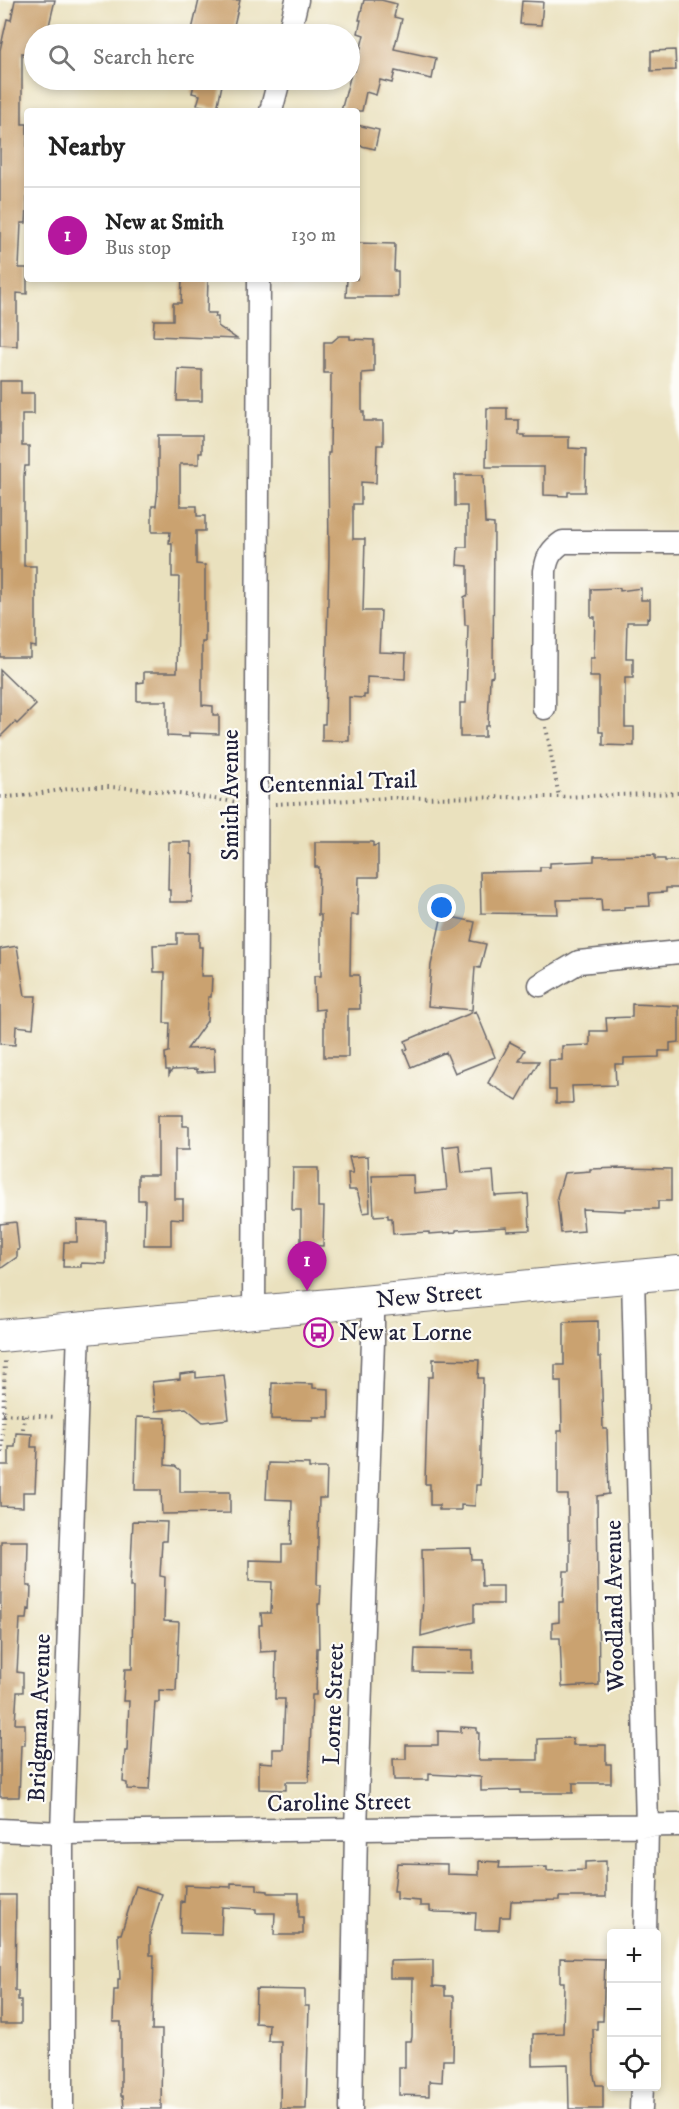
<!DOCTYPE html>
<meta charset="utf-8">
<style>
:root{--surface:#fff;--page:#f2f2f2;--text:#222;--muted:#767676;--line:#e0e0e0;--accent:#b5179e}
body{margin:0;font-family:"IM FELL DW Pica",serif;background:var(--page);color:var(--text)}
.controls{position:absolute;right:18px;bottom:18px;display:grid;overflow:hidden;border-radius:6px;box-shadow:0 3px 9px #0003}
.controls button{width:54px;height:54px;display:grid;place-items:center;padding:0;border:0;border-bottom:2px solid var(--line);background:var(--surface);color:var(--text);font:30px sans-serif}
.you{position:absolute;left:442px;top:908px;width:21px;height:21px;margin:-15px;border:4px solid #fff;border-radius:50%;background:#1a73e8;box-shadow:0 0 0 9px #1a73e833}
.badge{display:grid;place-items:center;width:39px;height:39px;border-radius:50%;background:var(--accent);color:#fff;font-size:20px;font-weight:700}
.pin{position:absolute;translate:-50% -50px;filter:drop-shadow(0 2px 3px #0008)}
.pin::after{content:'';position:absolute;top:32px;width:21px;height:18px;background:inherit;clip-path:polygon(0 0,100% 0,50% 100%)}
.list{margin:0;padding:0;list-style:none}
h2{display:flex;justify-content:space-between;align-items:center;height:78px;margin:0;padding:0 24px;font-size:26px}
h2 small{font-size:20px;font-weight:400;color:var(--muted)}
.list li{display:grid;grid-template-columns:39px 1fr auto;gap:18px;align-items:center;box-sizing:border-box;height:96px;padding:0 24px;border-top:2px solid var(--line)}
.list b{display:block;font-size:22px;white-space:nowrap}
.list p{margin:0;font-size:20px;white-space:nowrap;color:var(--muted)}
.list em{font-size:20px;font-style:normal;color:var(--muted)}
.icon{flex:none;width:33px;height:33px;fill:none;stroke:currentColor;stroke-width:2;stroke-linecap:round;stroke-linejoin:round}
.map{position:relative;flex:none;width:679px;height:2109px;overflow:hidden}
.search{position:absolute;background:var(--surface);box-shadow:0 3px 9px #0003;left:24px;top:24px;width:336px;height:66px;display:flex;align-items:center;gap:15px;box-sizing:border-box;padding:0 21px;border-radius:33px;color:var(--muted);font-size:22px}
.panel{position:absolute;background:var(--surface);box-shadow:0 3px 9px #0003;left:24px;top:108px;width:336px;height:174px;border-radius:6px}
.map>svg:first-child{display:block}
.building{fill:#caa26f}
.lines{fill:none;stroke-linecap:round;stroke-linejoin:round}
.street-casing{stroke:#686569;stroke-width:25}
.secondary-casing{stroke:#686569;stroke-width:34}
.path{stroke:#686569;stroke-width:4;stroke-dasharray:1.5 4.5;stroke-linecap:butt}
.street{stroke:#fff;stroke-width:22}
.secondary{stroke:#fff;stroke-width:32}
.labels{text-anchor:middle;stroke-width:4.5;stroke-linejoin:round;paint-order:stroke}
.street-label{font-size:24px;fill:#22223b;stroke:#fdfcf7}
.poi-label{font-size:24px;fill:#22223b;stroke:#fdfcf7;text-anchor:start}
</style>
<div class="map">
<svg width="679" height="2109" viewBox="0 0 679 2109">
<rect width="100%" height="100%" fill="#fdfcf7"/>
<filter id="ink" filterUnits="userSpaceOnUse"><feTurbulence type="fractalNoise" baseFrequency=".0167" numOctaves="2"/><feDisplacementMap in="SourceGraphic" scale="12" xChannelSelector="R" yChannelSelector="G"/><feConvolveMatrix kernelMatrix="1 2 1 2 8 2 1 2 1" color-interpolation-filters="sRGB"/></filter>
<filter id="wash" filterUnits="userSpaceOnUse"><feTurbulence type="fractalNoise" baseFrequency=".008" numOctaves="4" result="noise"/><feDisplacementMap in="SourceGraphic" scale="24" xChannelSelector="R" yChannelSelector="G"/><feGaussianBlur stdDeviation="1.35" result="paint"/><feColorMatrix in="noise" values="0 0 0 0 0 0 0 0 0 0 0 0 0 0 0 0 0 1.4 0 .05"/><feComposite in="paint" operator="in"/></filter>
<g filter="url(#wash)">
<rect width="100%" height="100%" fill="#eae1be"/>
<g id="blocks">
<path class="building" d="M15 0H55L47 34H34V56L22 53V124H27V207L26 223H21L19 268H27V294L17 293V346L0 345V50L7 19 11 20Z
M199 0H240L232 34H191Z
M364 0H381L397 4 394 17 402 19 394 49 436 58 432 79 395 71 392 83 380 80 376 95 366 92 362 111H341L352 70 355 71 364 35 358 33 361 20H359Z
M522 1 543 2 541 25 520 24Z
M675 50 676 70 651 71V51Z
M195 80H223L217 109 197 105 200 95 192 93Z
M357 125 379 130 375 149 357 145Z
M357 243 395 244 394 271H398V297H346L347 279H357Z
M182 279H208L207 313H216L215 317H218V326L237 339 153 336 154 320H173V303H181Z
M339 336H350V339L374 340V372L362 373V412H364V421H383V445H377L376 483 361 482V504H353V539H365L363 611H381L379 652 406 653 405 679 367 677V695H364V698L349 697V741H322V724H325L329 556 328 453H330L331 373H324V342H332Z
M178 369 202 370V401H177Z
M0 381H21V393H34V414H22V446H29V466H25L24 476V566H36V647L30 646V657H0Z
M487 408H507V420H519V435H525V437H569V448L586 449 585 492H568V496L544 495V467H486Z
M158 435H202V453H199V464H180V506H197V516H205V531H196V564L205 565V642H202V705L213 706V715H219V734L189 733V737L167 736V701H137V683L144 682V672H177L179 577H172V543H169L170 532H152V506H156L158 488Z
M455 475H483L485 523 494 524 493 676 490 677 488 726H485V737H460V703H466L468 625H465L464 597 468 595V566L457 565 458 547H467V506H455Z
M620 588V591L641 588V600H650V618L647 617V622H627L626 658H633V678H625V727H634V746L603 745V732H599V677H590V658H594L595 617H591V589Z
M0 670 36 705 17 724 15 722 0 737Z
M169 842H191V854L193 855 192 902H170V890H168Z
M315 842H373V846L378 845V877H359L358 915H351L350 975H359L360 1009H348V1057H324V1009L315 1010 314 976H321V915H318L319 867H315Z
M655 855V859H665V861H679V888H666V892L649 893 650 906 624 907V910L602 911 601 899 557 900 558 914 481 913 480 872 540 871V867H550V863L594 861V856Z
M442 915 475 922 471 941 486 944 480 968 475 967 472 1010 428 1006 431 965Z
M177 933H199V947H202L201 976H212L211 997H208L207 1021 187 1049 214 1048 215 1071 197 1072V1069L172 1070 169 1075V1070H166L165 1053 169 1052 170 1023H164L165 972H154L153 945 177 944Z
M17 946 25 996H36L33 1028 16 1026 15 1045 0 1044V949Z
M632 1004 679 1006V1042L670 1043V1051H659V1057L624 1058V1064H615L616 1085 572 1086 573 1103H556V1090H549V1060H562V1046L590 1045V1031H607L606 1018 632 1017Z
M476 1011 495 1057 455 1073 446 1052 411 1067 404 1050 408 1049 405 1041Z
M510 1042 525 1050 519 1061H539L517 1100 488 1083Z
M158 1115H183V1126H189V1150H175V1199H183V1219L171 1218V1245H144L145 1200H138V1175H158Z
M459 1145 462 1173 493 1171 495 1196 528 1194 530 1230 507 1231V1227L456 1230V1232L429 1234V1232L393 1234 392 1218H388V1215L374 1216 372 1176 413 1175 414 1193 447 1190 443 1147Z
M368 1156 370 1212 363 1213 357 1190H349L348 1173H353L349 1157Z
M293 1168H318V1207H324L323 1246 301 1245V1210H292Z
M623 1168 671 1169V1201H658V1209H625V1211L582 1209 584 1231 561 1233 557 1197 564 1173 590 1171V1169Z
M77 1220 106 1221V1264L81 1263V1267H63L64 1242H77Z
M16 1222 19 1250H17V1257L0 1269V1224Z
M598 1321V1357H601L603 1429H607L609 1494 597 1496 599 1685 562 1687 560 1638H552V1623L559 1622V1602H563L564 1571H570V1539H568V1495H558V1431H562L561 1381H555V1365H564V1322Z
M433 1359 479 1360 478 1378H483L480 1485H476L475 1506 461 1505V1510H439V1505H430V1484H425L428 1377H433Z
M196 1372V1378L224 1375 229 1419 203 1422 186 1408 155 1411 152 1382 180 1379V1374Z
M272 1383 313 1384V1388L329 1389V1417H313V1420L271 1419Z
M137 1417 166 1418 165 1465 175 1466 180 1470V1492H230V1513L162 1514 161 1490H135Z
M16 1433 32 1434 31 1447H37L35 1492H23V1507L0 1506V1465H9V1447H15Z
M268 1463 309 1464V1468H327L326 1498H319L317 1585H321L320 1604H318L319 1648H317L316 1695H312L309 1782H286V1790L259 1789V1762L273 1763V1749H283L285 1699H275L276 1651 260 1652 259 1625H262L261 1613H271L272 1582 249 1581V1560L282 1561V1545H291L292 1500 266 1499Z
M133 1521 167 1522 166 1541H162L160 1576 165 1577 164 1621 179 1622 176 1691 159 1690V1702H155L149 1790 127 1789V1783L123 1782 125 1751H127L129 1701H123L125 1669H132L133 1587H130Z
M1 1541H28L27 1586H31L30 1610 28 1609 27 1619H20L17 1672 23 1673V1692H17L15 1724H25V1745H21L19 1797H0Z
M471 1548 472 1560H481L482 1586H503V1604H474V1622L421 1636 423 1597 422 1549Z
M415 1649 473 1650V1673L414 1672Z
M461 1727 477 1728V1733H479L478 1760H538V1739L573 1738V1745H606V1764H611V1783H573V1793H520V1790L481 1791V1777L429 1774V1780H394L393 1759H406V1745H438V1731L461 1732Z
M479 1861 500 1862 499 1868 547 1867V1871L585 1870V1862L606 1861V1897H559V1900L511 1901 510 1917H500L499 1930H475L476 1913 435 1912 430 1911V1906H420V1901L397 1899V1891H394L397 1863 447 1864V1874L479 1875Z
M231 1883 257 1884V1890L268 1891V1893H299V1917H303V1934H299V1935H274L275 1913H256V1909L222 1907 221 1934 180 1933 181 1901 184 1902 185 1885 231 1887Z
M136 1886 162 1894 150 1934V1955H154L152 2030H162L161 2109H124L123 2096H121V2022H113L114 1990H118V1979H120L118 1934H121Z
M0 1895H16L15 1991H18V2000H21V2024H0Z
M560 1958 605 1959 603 2021H597V2029H593L594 2076 596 2085H603V2109H569L568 2064 533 2065V2034L563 2033 564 1982H560Z
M433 1960V1986L445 1987V1996H454L453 2060H443L442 2082 429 2081V2096L399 2095V2067H405V2041H411L412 2037 413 1978H390V1961Z
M256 1989 305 1990V2006H309L306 2109H280L281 2041H268L269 2024 255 2023Z"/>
</g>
</g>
<g filter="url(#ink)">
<use href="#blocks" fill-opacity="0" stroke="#686569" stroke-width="1.5"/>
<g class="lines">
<defs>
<path id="street" d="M289 34 297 0
M271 111 279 80
M544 708 545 571C547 557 551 550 563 542H679
M540 985 579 962 679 952
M633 1277 647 1826 645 1934
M254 1312 259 279
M0 1830 62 1833 679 1825
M62 2109V1833L79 1329
M351 2109 356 1829 373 1341V1300
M641 2109 642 2086"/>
<path id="secondary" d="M0 1336 679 1272"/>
</defs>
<use href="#street" class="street-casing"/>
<use href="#secondary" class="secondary-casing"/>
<path class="path" d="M546 727 559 797
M0 797C32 797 64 787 96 787 143 786 191 797 238 802
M275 804 389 798 559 797 679 793
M3 1414 56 1417
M23 1429 24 1415
M2 1453 5 1361"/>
<use href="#street" class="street"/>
<use href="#secondary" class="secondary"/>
</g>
</g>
<defs>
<symbol id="bus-ring" viewBox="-11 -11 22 22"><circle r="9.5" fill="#fdfcf7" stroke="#b5179e" stroke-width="1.5"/><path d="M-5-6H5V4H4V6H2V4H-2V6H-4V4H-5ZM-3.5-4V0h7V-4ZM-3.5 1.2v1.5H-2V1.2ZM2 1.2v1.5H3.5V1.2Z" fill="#b5179e"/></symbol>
</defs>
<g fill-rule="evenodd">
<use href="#bus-ring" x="302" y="1316" width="33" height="33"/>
</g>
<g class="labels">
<g class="street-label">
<text transform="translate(338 782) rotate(-2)" y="8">Centennial Trail</text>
<text transform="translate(230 795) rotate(-90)" y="8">Smith Avenue</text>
<text transform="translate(429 1295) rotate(-5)" y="8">New Street</text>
<text transform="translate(614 1606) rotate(-91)" y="8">Woodland Avenue</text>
<text transform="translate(333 1704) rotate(-88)" y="8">Lorne Street</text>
<text transform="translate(39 1718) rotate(-88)" y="8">Bridgman Avenue</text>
<text transform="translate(339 1802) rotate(-1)" y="8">Caroline Street</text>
</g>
<g class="poi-label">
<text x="339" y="1340">New at Lorne</text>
</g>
</g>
</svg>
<div class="controls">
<button>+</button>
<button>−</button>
<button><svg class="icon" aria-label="locate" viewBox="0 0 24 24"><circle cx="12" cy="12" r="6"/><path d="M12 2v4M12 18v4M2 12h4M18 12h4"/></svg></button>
</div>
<div class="you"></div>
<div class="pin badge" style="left:307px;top:1291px">1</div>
<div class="search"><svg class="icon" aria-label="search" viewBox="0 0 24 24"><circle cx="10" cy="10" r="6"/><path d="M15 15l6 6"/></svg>Search here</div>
<section class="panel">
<h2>Nearby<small></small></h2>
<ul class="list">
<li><span class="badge">1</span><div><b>New at Smith</b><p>Bus stop</p></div><em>130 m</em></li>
</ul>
</section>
</div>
